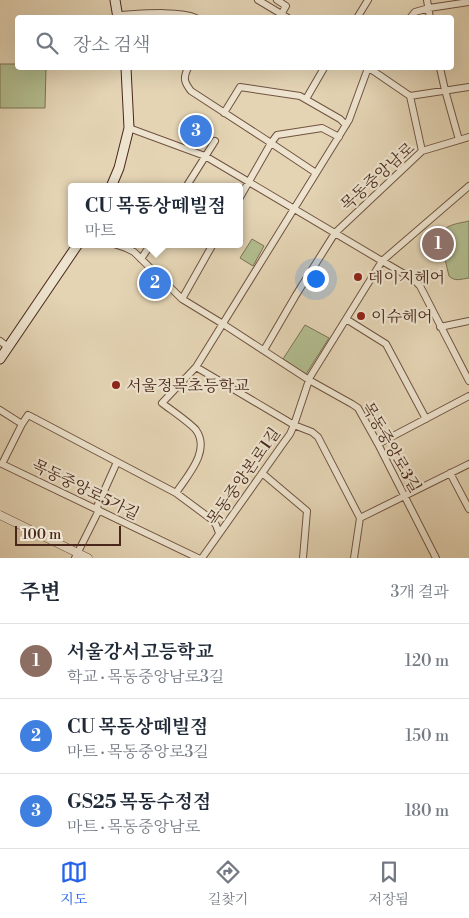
<!DOCTYPE html>
<html lang="ko">
<meta charset="utf-8">
<style>
:root{--surface:#fff;--page:#f6f6f7;--text:#1f2937;--muted:#747a83;--line:#e0e1e3;--accent:#2563eb}
body{margin:0;font-family:"Libre Bodoni","Noto Serif KR",serif;background:var(--page);color:var(--text)}
.scale{position:absolute;left:15px;bottom:12px;width:106px;box-sizing:border-box;padding-left:5px;border:2px solid #49281b;border-top:0;font-size:14px;line-height:18px;white-space:nowrap;color:#49281b;-webkit-text-stroke:4px #ede3ce;paint-order:stroke}
.you{position:absolute;left:315px;top:278px;width:18px;height:18px;margin:-12px;border:4px solid #fff;border-radius:50%;background:#1a73e8;box-shadow:0 0 0 8px #1a73e833}
.badge{display:grid;place-items:center;width:32px;height:32px;border-radius:50%;background:var(--accent);color:#fff;font-size:16px;font-weight:700}
.pin{position:absolute;translate:-50% -50%;border:2px solid #fff;box-shadow:0 1px 5px #0006}
.popup{position:absolute;left:68px;top:183px;width:175px;height:65px;box-sizing:border-box;display:grid;place-content:center;border-radius:5px;background:var(--surface);filter:drop-shadow(0 1px 4px #0005);font-size:16px;white-space:nowrap;color:var(--muted)}
.popup b{font-size:19px;color:var(--text)}
.popup::after{content:'';position:absolute;left:50%;top:100%;margin-left:-10px;border:10px solid transparent;border-top-color:var(--surface)}
.list{margin:0;padding:0;list-style:none}
h2{display:flex;justify-content:space-between;align-items:center;height:65px;margin:0;padding:0 20px;font-size:21px}
h2 small{font-size:16px;font-weight:400;color:var(--muted)}
.list li{display:grid;grid-template-columns:32px 1fr auto;gap:15px;align-items:center;box-sizing:border-box;height:75px;padding:0 20px;border-top:1px solid var(--line)}
.list b{display:block;font-size:19px;white-space:nowrap}
.list p{margin:0;font-size:16px;white-space:nowrap;color:var(--muted)}
.list em{font-size:16px;font-style:normal;color:var(--muted)}
.icon{flex:none;width:28px;height:28px;fill:none;stroke:currentColor;stroke-width:2;stroke-linecap:round;stroke-linejoin:round}
.map{position:relative;flex:none;width:469px;height:558px;overflow:hidden}
.search{position:absolute;background:var(--surface);box-shadow:0 5px 20px #0002;left:15px;right:15px;top:15px;height:55px;display:flex;align-items:center;gap:12px;box-sizing:border-box;padding:0 18px;border-radius:5px;color:var(--muted);font-size:19px}
.sheet{height:290px;background:var(--surface)}
nav{display:flex;justify-content:space-around;align-items:center;box-sizing:border-box;height:70px;border-top:1px solid var(--line);background:var(--surface);font-size:14px;color:var(--muted)}
nav a{display:grid;justify-items:center;gap:2px}
nav .on{color:var(--accent)}
.map>svg:first-child{display:block}
.green{fill:#b2bd8f;stroke:#7e7255}
.lines{fill:none;stroke-linecap:round;stroke-linejoin:round}
.minor-casing{stroke:#705341;stroke-width:8}
.tertiary-casing{stroke:#705341;stroke-width:9}
.secondary-casing{stroke:#49281b;stroke-width:11}
.minor{stroke:#ede3ce;stroke-width:6}
.tertiary{stroke:#ede3ce;stroke-width:8}
.secondary{stroke:#ede3ce;stroke-width:9}
.poi-dot{fill:#8f2418;stroke:#ede3ce;stroke-width:2}
.labels{text-anchor:middle;stroke-width:4.5;stroke-linejoin:round;paint-order:stroke}
.street-label{font-size:16px;fill:#49281b;stroke:#ede3ce}
.poi-label{font-size:16px;fill:#49281b;stroke:#ede3ce;text-anchor:start}
</style>
<div class="map">
<svg width="469" height="558" viewBox="0 0 469 558">
<rect width="100%" height="100%" fill="#e4d4b4"/>
<filter id="stains"><feTurbulence type="fractalNoise" baseFrequency=".004" numOctaves="4"/><feColorMatrix values="0 0 0 0 .2 0 0 0 0 .09 0 0 0 0 .02 0 0 0 .5 -.17"/></filter>
<radialGradient id="worn" r=".72"><stop offset=".6" stop-color="#630" stop-opacity="0"/><stop offset="1" stop-color="#630" stop-opacity=".3"/></radialGradient>
<path class="green" d="M0 64H17L18 68H46L45 108H0Z
M469 221V278C461 279 455 282 449 276L440 238C443 224 457 224 469 221Z
M252 239 264 246 253 266 240 258Z
M305 325 329 338 306 374 283 359Z"/>
<g class="lines">
<defs>
<path id="minor" d="M258 0 288 18
M277 0 286 6 279 18
M427 0 430 18
M118 15C138 14 180 10 196 18
M357 18 368 0
M410 18 415 12 429 8 469 2
M188 68C183 78 184 82 191 91L271 143 239 199
M369 68 410 96 422 151
M440 68 445 90 459 140
M410 96 469 87
M306 99 324 68
M224 113 240 87 300 96 340 119 346 125
M129 128 205 156 382 261 413 279 420 286 469 381
M316 173 271 143 277 135 322 128 339 137
M186 187 215 141
M114 244 126 248 134 252 182 299 223 324 309 380 352 404 358 408 378 444 436 558
M141 259 151 244
M182 299 213 244
M346 319 386 344 426 419
M440 327 469 321
M0 341 8 347
M264 350 296 295 335 233 422 151 469 137
M196 367 294 425 312 432 318 437 360 518 354 558
M0 410 22 424 28 415 32 417 176 493 211 519 216 525 219 533
M22 424 2 464 198 558
M378 444 469 396
M262 473 307 511 303 558
M450 473 469 509
M176 493C187 476 211 451 196 430 189 422 171 410 162 403L196 367 349 120 368 68
M96 509 117 462
M360 518 469 464
M75 558 99 510
M202 558 282 445 290 434 294 425 310 377 382 261 469 186"/>
<path id="tertiary" d="M0 515 88 558"/>
<path id="secondary" d="M115 0 118 18
M111 187 119 168 129 128 126 68
M0 359 78 244"/>
</defs>
<use href="#minor" class="minor-casing"/>
<use href="#tertiary" class="tertiary-casing"/>
<use href="#secondary" class="secondary-casing"/>
<use href="#minor" class="minor"/>
<use href="#tertiary" class="tertiary"/>
<use href="#secondary" class="secondary"/>
</g>
<g class="poi-dot">
<circle cx="358" cy="277" r="5"/>
<circle cx="361" cy="316" r="5"/>
<circle cx="116" cy="385" r="5"/>
</g>
<g class="labels">
<g class="street-label">
<text transform="translate(377 176) rotate(-42)" y="6">목동중앙남로</text>
<text transform="translate(392 447) rotate(60)" y="6">목동중앙로3길</text>
<text transform="translate(243 476) rotate(-55)" y="6">목동중앙본로1길</text>
<text transform="translate(86 489) rotate(26)" y="6">목동중앙로5가길</text>
</g>
<g class="poi-label">
<text x="368" y="283">데이지헤어</text>
<text x="371" y="322">이슈헤어</text>
<text x="126" y="391">서울정목초등학교</text>
</g>
</g>
<rect width="100%" height="100%" filter="url(#stains)"/>
<rect width="100%" height="100%" fill="url(#worn)"/>
</svg>
<div class="scale">100 m</div>
<div class="you"></div>
<div class="pin badge" style="left:438px;top:244px;background:#8d6e63">1</div>
<div class="pin badge" style="left:155px;top:283px;background:#3f7fe0">2</div>
<div class="popup"><b>CU 목동상떼빌점</b>마트</div>
<div class="pin badge" style="left:196px;top:131px;background:#3f7fe0">3</div>
<div class="search"><svg class="icon" aria-label="search" viewBox="0 0 24 24"><circle cx="10" cy="10" r="6"/><path d="M15 15l6 6"/></svg>장소 검색</div>
</div>
<section class="sheet">
<h2>주변<small>3개 결과</small></h2>
<ul class="list">
<li><span class="badge" style="background:#8d6e63">1</span><div><b>서울강서고등학교</b><p>학교 · 목동중앙남로3길</p></div><em>120 m</em></li>
<li><span class="badge" style="background:#3f7fe0">2</span><div><b>CU 목동상떼빌점</b><p>마트 · 목동중앙로3길</p></div><em>150 m</em></li>
<li><span class="badge" style="background:#3f7fe0">3</span><div><b>GS25 목동수정점</b><p>마트 · 목동중앙남로</p></div><em>180 m</em></li>
</ul>
</section>
<nav>
<a class="on"><svg class="icon" aria-label="map" viewBox="0 0 24 24"><path d="M3 6l6-2 6 2 6-2v14l-6 2-6-2-6 2zM9 4v14M15 6v14"/></svg>지도</a>
<a><svg class="icon" aria-label="directions" viewBox="0 0 24 24"><path d="M12 3l9 9-9 9-9-9zM9 14v-3h6M13 9l2 2-2 2"/></svg>길찾기</a>
<a><svg class="icon" aria-label="saved" viewBox="0 0 24 24"><path d="M7 4h10v16l-5-4-5 4z"/></svg>저장됨</a>
</nav>
